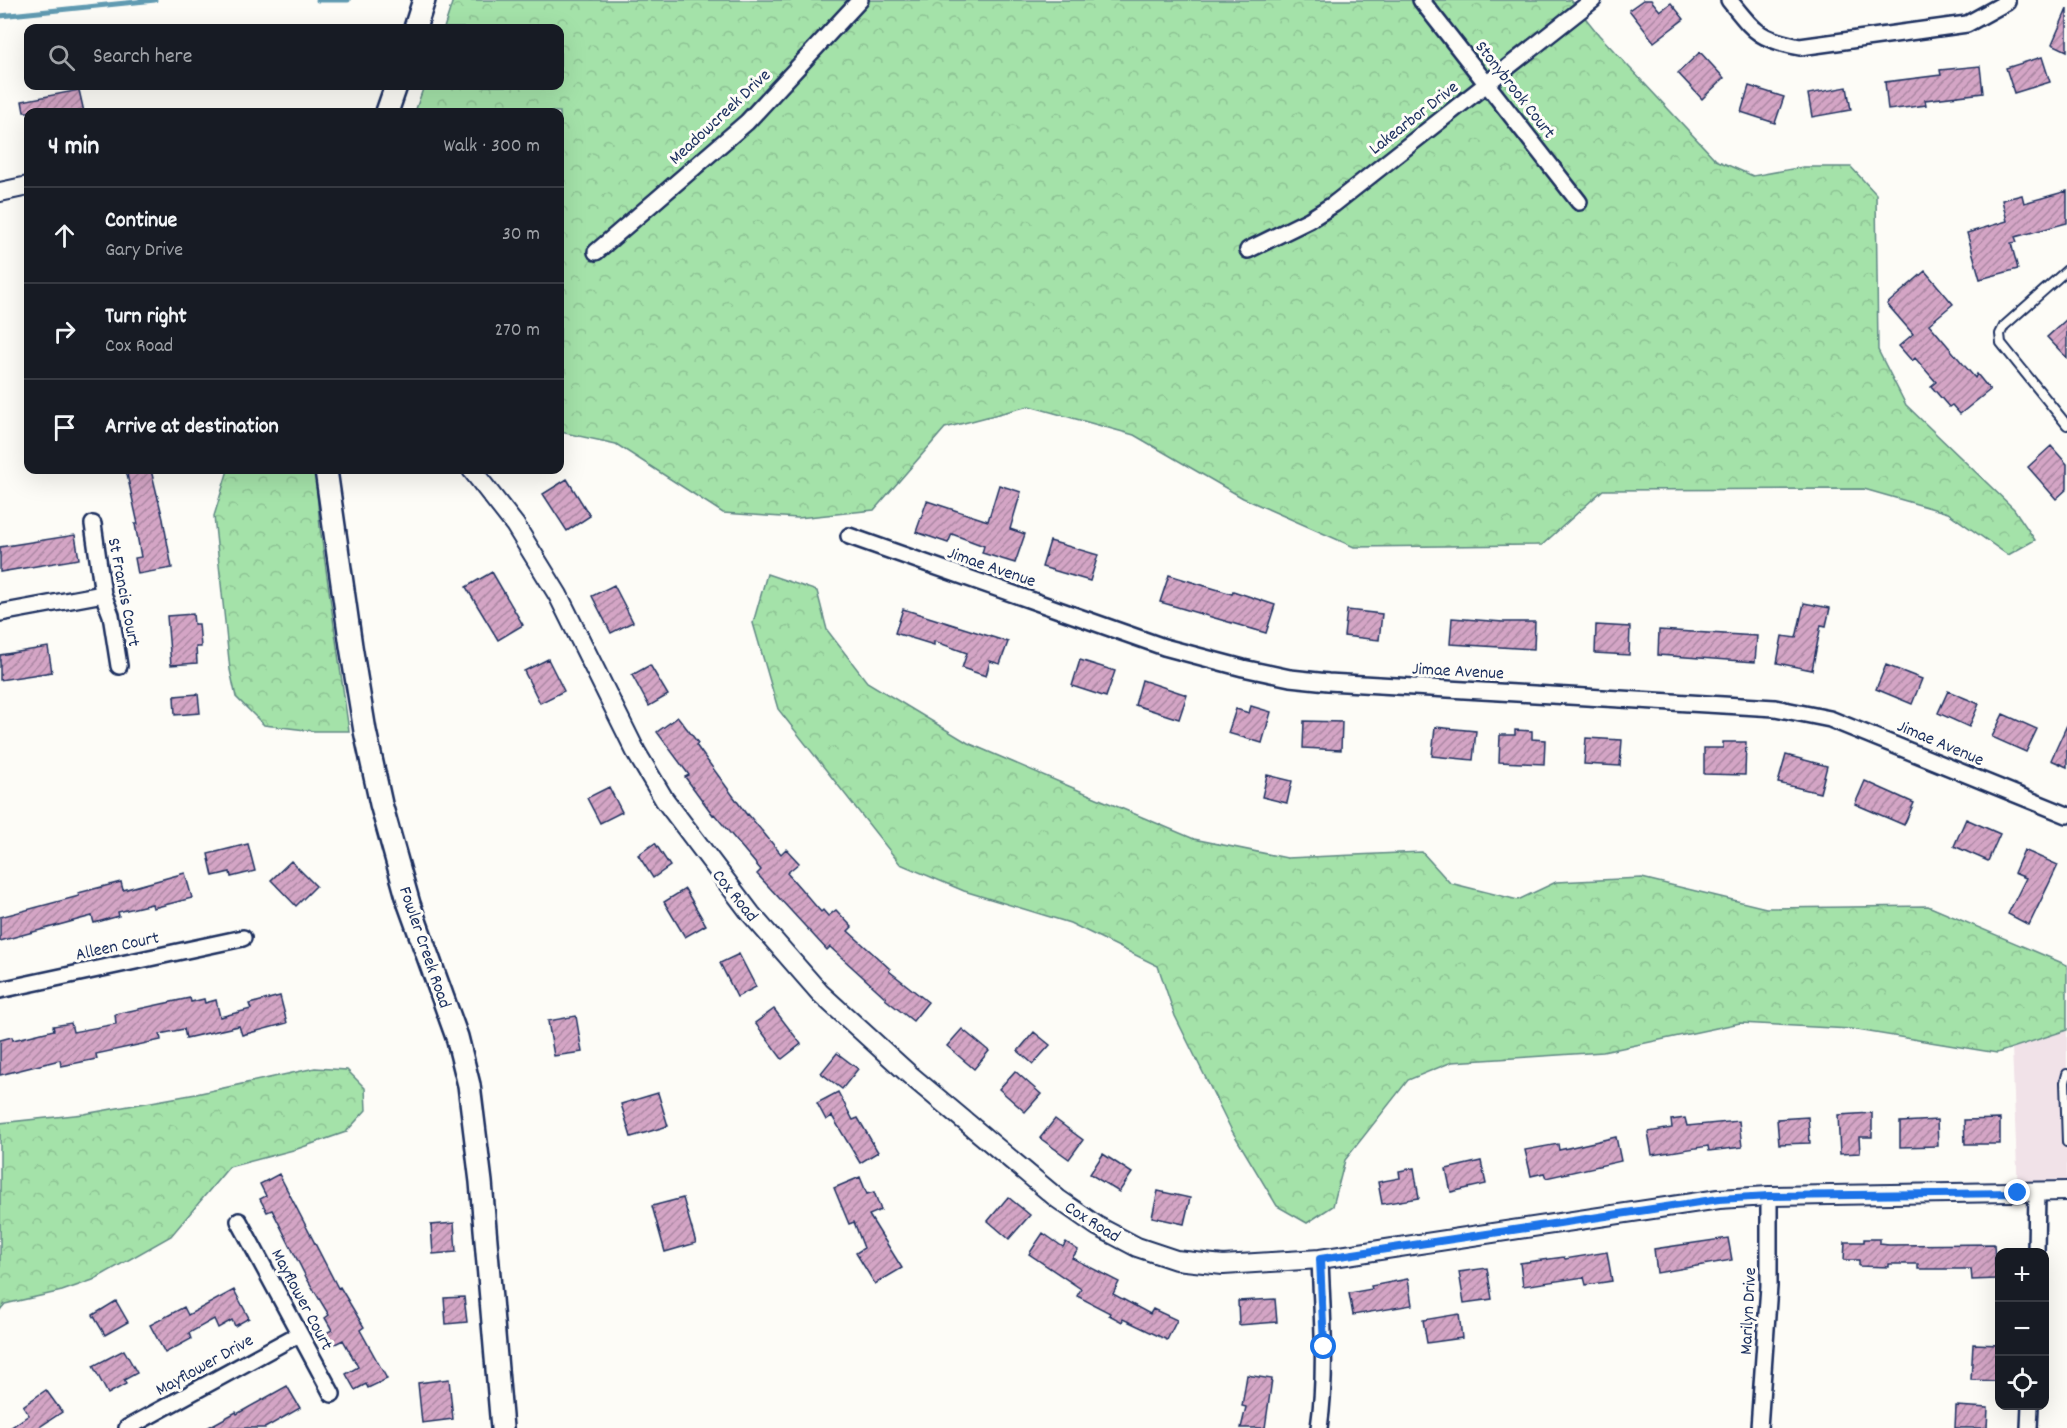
<!DOCTYPE html>
<meta charset="utf-8">
<style>
:root{--surface:#171b24;--page:#20242c;--text:#f1f3f6;--muted:#9ea1a6;--line:#363941}
body{margin:0;font-family:Dekko,sans-serif;background:var(--page);color:var(--text)}
.controls{position:absolute;right:18px;bottom:18px;display:grid;overflow:hidden;border-radius:12px;box-shadow:0 6px 24px #0002}
.controls button{width:54px;height:54px;display:grid;place-items:center;padding:0;border:0;border-bottom:2px solid var(--line);background:var(--surface);color:var(--text);font:30px sans-serif}
.stop{position:absolute;width:18px;height:18px;margin:-14px;border:4px solid #1a73e8;border-radius:50%;background:#fff}
.stop.end{background:#1a73e8;border-color:#fff;box-shadow:0 2px 6px #0008}
.list{margin:0;padding:0;list-style:none}
h2{display:flex;justify-content:space-between;align-items:center;height:78px;margin:0;padding:0 24px;font-size:26px}
h2 small{font-size:20px;font-weight:400;color:var(--muted)}
.list li{display:grid;grid-template-columns:39px 1fr auto;gap:18px;align-items:center;box-sizing:border-box;height:96px;padding:0 24px;border-top:2px solid var(--line)}
.list b{display:block;font-size:22px;white-space:nowrap}
.list p{margin:0;font-size:20px;white-space:nowrap;color:var(--muted)}
.list em{font-size:20px;font-style:normal;color:var(--muted)}
.icon{flex:none;width:33px;height:33px;fill:none;stroke:currentColor;stroke-width:2;stroke-linecap:round;stroke-linejoin:round}
.map{position:relative;flex:none;width:2067px;height:1428px;overflow:hidden}
.search{position:absolute;background:var(--surface);box-shadow:0 6px 24px #0002;left:24px;top:24px;width:540px;height:66px;display:flex;align-items:center;gap:15px;box-sizing:border-box;padding:0 21px;border-radius:12px;color:var(--muted);font-size:22px}
.panel{position:absolute;background:var(--surface);box-shadow:0 6px 24px #0002;left:24px;top:108px;width:540px;height:366px;border-radius:12px}
.map>svg:first-child{display:block}
.built{fill:#f1e2e8}
.forest{fill:url(#forest-crowns);stroke:#608884;stroke-width:1.5}
.lines{fill:none;stroke-linecap:round;stroke-linejoin:round}
.stream{stroke:#619ab1;stroke-width:5}
.building{fill:url(#building-hatch);stroke:#1b2f5e;stroke-width:1.5}
.service-casing{stroke:#1b2f5e;stroke-width:12}
.minor-casing{stroke:#1b2f5e;stroke-width:20}
.tertiary-casing{stroke:#1b2f5e;stroke-width:22}
.secondary-casing{stroke:#1b2f5e;stroke-width:26}
.service{stroke:#fdfcf7;stroke-width:8}
.minor{stroke:#fdfcf7;stroke-width:15}
.tertiary{stroke:#fdfcf7;stroke-width:18}
.secondary{stroke:#fdfcf7;stroke-width:21}
.route{stroke:#1a73e8;stroke-width:8}
.labels{text-anchor:middle;stroke-width:6;stroke-linejoin:round;paint-order:stroke}
.street-label{font-size:18px;fill:#1b2f5e;stroke:#fdfcf7}
</style>
<div class="map">
<svg width="2067" height="1428" viewBox="0 0 2067 1428">
<defs>
<pattern id="forest-crowns" width="20" height="18" patternUnits="userSpaceOnUse" patternTransform="scale(1.5)"><rect width="20" height="18" fill="#a4e2a9"/><path d="M2 6a3 3 0 1 1 6 0M12 15a3 3 0 1 1 6 0" fill="none" stroke="#8dc294"/></pattern>
<pattern id="building-hatch" width="6" height="6" patternUnits="userSpaceOnUse" patternTransform="scale(1.5)"><rect width="6" height="6" fill="#d4a5c5"/><path d="M-1 1l2-2M0 6l6-6M5 7l2-2" fill="none" stroke="#ab87a3"/></pattern>
</defs>
<rect width="100%" height="100%" fill="#fdfcf7"/>
<filter id="ink" filterUnits="userSpaceOnUse"><feTurbulence type="fractalNoise" baseFrequency=".0167" numOctaves="2"/><feDisplacementMap in="SourceGraphic" scale="12" xChannelSelector="R" yChannelSelector="G"/><feConvolveMatrix kernelMatrix="1 2 1 2 8 2 1 2 1" color-interpolation-filters="sRGB"/></filter>
<g filter="url(#ink)">
<path class="built" d="M2067 1030V1191L2018 1193 2012 1048Z"/>
<path class="forest" d="M453 0H1571L1599 35 1716 160 1753 176 1803 167H1851L1876 194 1878 350 1906 405 2014 509 2035 540 2008 555 1948 513 1864 489 1603 490 1542 545 1354 547 1243 498 1134 435 1029 406 945 428 874 510 798 518 723 513 616 444 560 432V112H415L424 86H560V28H444Z
M228 470H315L320 527 349 731H314L264 725 236 697 230 670 214 516Z
M767 574 817 591 827 630 867 682 968 743 1078 790 1194 839 1287 858 1422 852 1450 883 1518 900 1556 882 1642 878 1766 908 1928 906 2067 965V1030L1997 1053 1851 1029 1740 1023 1603 1052 1452 1062 1408 1080 1345 1160 1333 1206 1307 1223 1277 1206 1232 1131 1175 1016 1158 966 1070 923 964 891 900 864 778 709 753 623Z
M315 1068 347 1070 365 1088 366 1110 346 1132 297 1149 229 1167 171 1236 93 1280 62 1291 5 1304 0 1310V1123L84 1114 196 1094Z"/>
<g class="lines">
<path class="stream" d="M318 0H348
M0 16 155 0"/>
</g>
<path class="building" d="M1643 0H1651L1660 11 1671 3 1684 19 1654 42 1629 10Z
M2067 9V51L2052 44Z
M1700 52 1724 78 1702 99 1678 73Z
M2042 57 2050 82 2014 93 2006 68Z
M1980 66 1983 93 1925 100 1926 105 1888 110 1885 82 1941 75 1940 70Z
M1749 86 1784 97 1775 123 1741 112Z
M1847 87 1851 110 1812 117 1808 94Z
M79 90 84 112H24L22 101Z
M2067 191V223L2015 237 2017 242 2011 243 2018 269 1980 279 1967 233 2007 221 2002 200 2022 195 2024 203Z
M1925 271 1953 304 1929 324 1975 378 1977 374 1990 390 1960 414 1952 405 1949 407 1931 386 1936 382 1915 358 1912 361 1899 346 1913 334 1887 304Z
M2067 319V358L2047 337Z
M2051 446 2067 464V489L2056 499 2028 467Z
M126 470H151L163 519 172 568 138 574 135 558 141 557 135 524H138Z
M567 479 590 516 567 531 543 494Z
M999 485 1021 492 1010 529 1025 534 1015 563 982 553 984 546 952 534 948 543 916 532 927 501 988 521Z
M75 535 79 559 0 572V547Z
M1050 541 1098 555 1090 581 1042 567Z
M492 572 523 625 498 640 466 587Z
M1169 575 1232 594 1233 591 1275 605 1266 633 1160 602Z
M614 585 633 622 611 633 592 596Z
M1804 603 1830 608 1826 626 1821 625 1812 670 1777 663 1782 636 1796 638Z
M903 609 1008 642 1000 664 990 661 986 676 962 668 967 653 934 641V645L895 633Z
M1347 610 1382 614 1379 640 1344 636Z
M193 614 194 624H199L201 647H196L197 663 171 665 167 616Z
M1452 618 1503 622H1535L1534 649 1450 644Z
M1596 625 1630 627 1629 655 1595 653Z
M1659 630 1757 636 1755 662 1658 655Z
M48 647 52 672 0 680V655Z
M548 659 564 691 540 703 524 671Z
M1080 660 1115 671 1106 697 1072 686Z
M650 665 668 695 649 706 632 675Z
M1886 665 1922 679 1912 704 1876 689Z
M1142 680 1187 695 1179 719 1135 705Z
M1948 691 1979 704 1969 727 1938 713Z
M198 694 200 713 175 715 174 696Z
M1251 706 1271 712 1262 743 1228 733 1236 709 1249 713Z
M2003 714 2037 729 2026 752 1992 737Z
M678 717 698 743 696 745 747 815 748 814 781 854 786 849 799 863 787 873 821 912 823 910 828 916 836 910 852 927 848 931 890 969 889 971 928 1002 913 1021 885 999 886 998 830 947 827 950 757 874 761 870 714 814 713 815 685 777 689 775 657 732Z
M1304 721 1342 722 1341 750 1303 748Z
M2067 725V767L2051 760Z
M1435 727 1476 731 1473 760 1432 756Z
M1515 730 1532 731V739L1545 740 1544 764 1499 762 1500 735H1515Z
M1586 738 1622 740 1620 766 1584 764Z
M1723 742H1746L1745 775 1704 774V748H1723Z
M1786 755 1827 766 1820 793 1778 783Z
M1267 775 1292 781 1287 803 1262 797Z
M1865 781 1914 803 1904 825 1855 804Z
M609 787 622 812 600 823 587 798Z
M1966 819 2000 834 1988 861 1954 846Z
M655 843 670 866 653 878 638 855Z
M248 844 255 871 231 877 230 872 213 876 208 854Z
M2024 850 2058 865 2029 925 2008 914 2026 878 2014 873Z
M291 861 316 886 296 906 271 880Z
M185 873 192 898 153 908 152 904 118 912 119 916 94 923 92 916 0 941V917L79 896 78 893 121 882 123 890Z
M685 889 706 925 685 937 664 902Z
M739 954 756 987 737 997 720 963Z
M280 996 287 1023 242 1035 239 1026 186 1038 184 1029 160 1034 161 1040 96 1054 97 1059 61 1066 60 1060 0 1075V1040L12 1037 13 1040 54 1030 53 1026 71 1023 73 1032 116 1024 115 1014 190 998 191 1002 204 999 205 1003 216 1000 220 1017 251 1009 249 1004Z
M774 1009 801 1044 782 1059 755 1023Z
M576 1016 582 1052 554 1056 548 1021Z
M962 1029 989 1051 974 1069 947 1046Z
M1034 1032 1050 1045 1033 1064 1018 1051Z
M837 1053 858 1069 842 1089 821 1073Z
M1015 1071 1041 1094 1025 1112 999 1089Z
M838 1092 853 1120 858 1118 878 1152 860 1163 832 1116 826 1120 817 1103Z
M658 1093 668 1126 631 1137 621 1104Z
M1872 1113V1137H1859L1860 1153 1840 1154 1838 1115Z
M1808 1117 1810 1143 1779 1144 1777 1119Z
M1685 1118 1687 1126 1739 1121 1742 1147 1709 1151 1708 1146 1652 1155 1648 1132 1672 1128 1671 1120Z
M1055 1119 1083 1140 1069 1159 1040 1138Z
M2000 1119V1144H1965L1964 1120Z
M1937 1120 1938 1146 1900 1147V1122Z
M1616 1137 1621 1161 1546 1178 1544 1173 1531 1176 1525 1150 1558 1144 1559 1150Z
M1103 1154 1132 1173 1119 1192 1090 1174Z
M1481 1161 1486 1184 1451 1192 1446 1169Z
M1414 1168 1419 1198 1382 1204 1378 1182 1400 1178 1399 1171Z
M279 1174 338 1288 340 1287 364 1327 360 1330 387 1379 368 1388 366 1384 355 1390 346 1374 358 1367 343 1340 331 1346 324 1334 332 1330 325 1318 329 1315 307 1279 272 1210 267 1212 260 1199 266 1196 260 1184Z
M860 1177 867 1194 874 1192 881 1210 869 1215 902 1268 875 1284 856 1253 864 1248 854 1222 849 1224 834 1188Z
M1158 1191 1190 1198 1184 1224 1152 1217Z
M1008 1197 1030 1215 1009 1239 988 1221Z
M683 1198 696 1243 665 1252 652 1206Z
M454 1223 456 1252 433 1254 431 1225Z
M1043 1233 1063 1247 1066 1242 1078 1250 1072 1258 1119 1282 1113 1294 1150 1314 1153 1309 1177 1320 1167 1340 1123 1319 1122 1322 1109 1315 1110 1313 1077 1296 1081 1289 1029 1254Z
M1728 1238 1732 1260 1657 1273 1654 1249Z
M1864 1239H1880V1244L1889 1245 1994 1244 1996 1279 1972 1280 1971 1269H1918V1264H1889V1267L1859 1266V1260H1844L1845 1242H1864Z
M1607 1252 1612 1281 1586 1285 1584 1277 1523 1286 1520 1263 1564 1257 1565 1259Z
M1487 1268 1492 1299 1464 1303 1459 1272Z
M1408 1279 1412 1305 1353 1315 1349 1293 1372 1289 1371 1286Z
M234 1290 249 1318 235 1326 232 1320 218 1328 214 1319 189 1333 191 1339 165 1353 150 1325 184 1307 188 1315Z
M464 1297 467 1322 446 1324 444 1298Z
M1275 1299 1277 1322 1239 1325 1238 1301Z
M116 1301 128 1322 105 1335 93 1315Z
M1459 1314 1462 1338 1427 1343 1423 1320Z
M1973 1344 2000 1345 1998 1381 1971 1380Z
M124 1350 137 1373 124 1380 126 1384 108 1394 93 1366Z
M1247 1375 1272 1379 1265 1428H1241L1246 1407 1242 1406Z
M449 1379 453 1419 422 1423 418 1383Z
M287 1386 300 1408 265 1428H207L236 1412 237 1414Z
M46 1390 62 1412 38 1428H10L29 1415 23 1406Z
M1956 1406 1988 1408 1987 1428H1955Z"/>
<g class="lines">
<defs>
<path id="service" d="M2067 270 2004 326 2000 334 2001 343 2067 425
M2067 1074 2065 1082 2067 1142"/>
<path id="minor" d="M1421 0 1579 202
M1729 0C1755 32 1758 39 1800 47L1967 24 2007 2
M1248 250 1309 220 1334 204 1593 0
M596 252 747 122 860 0
M93 524 103 594 111 615 119 666
M849 536 1164 647 1243 668 1290 678 1328 682 1775 708 1830 719 2067 815
M0 613 103 594
M0 990 243 938
M239 1221 332 1394
M2036 1252 2037 1192
M127 1428 299 1334
M1319 1428C1327 1372 1322 1315 1320 1259
M1759 1428 1769 1286V1196
M2029 1428 2030 1406"/>
<path id="tertiary" d="M0 192 28 186
M472 470 515 525 558 595 636 752 664 799 751 914 820 993 910 1075 1058 1199 1097 1226 1137 1247 1176 1260 1223 1265 1320 1259 1719 1199 1769 1196 2067 1191"/>
<path id="secondary" d="M415 28 424 0
M387 112 396 86
M326 470 351 646 365 731 381 804 409 904 457 1037 469 1085 481 1182 502 1428"/>
</defs>
<use href="#service" class="service-casing"/>
<use href="#minor" class="minor-casing"/>
<use href="#tertiary" class="tertiary-casing"/>
<use href="#secondary" class="secondary-casing"/>
<use href="#service" class="service"/>
<use href="#minor" class="minor"/>
<use href="#tertiary" class="tertiary"/>
<use href="#secondary" class="secondary"/>
</g>
</g>
<g class="lines" filter="url(#ink)">
<path class="route" d="M1324 1347 1320 1259 1719 1199 1769 1196 2018 1193"/>
</g>
<g class="labels">
<g class="street-label">
<text transform="translate(1516 89) rotate(52)" y="6">Stonybrook Court</text>
<text transform="translate(719 116) rotate(-43)" y="6">Meadowcreek Drive</text>
<text transform="translate(1413 117) rotate(-38)" y="6">Lakearbor Drive</text>
<text transform="translate(992 566) rotate(19)" y="6">Jimae Avenue</text>
<text transform="translate(125 592) rotate(79)" y="6">St Francis Court</text>
<text transform="translate(1458 670) rotate(3)" y="6">Jimae Avenue</text>
<text transform="translate(1941 742) rotate(23)" y="6">Jimae Avenue</text>
<text transform="translate(736 895) rotate(51)" y="6">Cox Road</text>
<text transform="translate(117 945) rotate(-12)" y="6">Alleen Court</text>
<text transform="translate(426 947) rotate(71)" y="6">Fowler Creek Road</text>
<text transform="translate(1093 1221) rotate(32)" y="6">Cox Road</text>
<text transform="translate(303 1299) rotate(62)" y="6">Mayflower Court</text>
<text transform="translate(1747 1311) rotate(-87)" y="6">Marilyn Drive</text>
<text transform="translate(204 1364) rotate(-29)" y="6">Mayflower Drive</text>
</g>
</g>
</svg>
<div class="controls">
<button>+</button>
<button>−</button>
<button><svg class="icon" aria-label="locate" viewBox="0 0 24 24"><circle cx="12" cy="12" r="6"/><path d="M12 2v4M12 18v4M2 12h4M18 12h4"/></svg></button>
</div>
<div class="stop" style="left:1324px;top:1347px"></div>
<div class="stop end" style="left:2018px;top:1193px"></div>
<div class="search"><svg class="icon" aria-label="search" viewBox="0 0 24 24"><circle cx="10" cy="10" r="6"/><path d="M15 15l6 6"/></svg>Search here</div>
<section class="panel">
<h2>4 min<small>Walk · 300 m</small></h2>
<ul class="list">
<li><svg class="icon" aria-label="ahead" viewBox="0 0 24 24"><path d="M12 20V5M6 11l6-6 6 6"/></svg><div><b>Continue</b><p>Gary Drive</p></div><em>30 m</em></li>
<li><svg class="icon" aria-label="right" viewBox="0 0 24 24"><path d="M7 20v-9h11M14 6l5 5-5 5"/></svg><div><b>Turn right</b><p>Cox Road</p></div><em>270 m</em></li>
<li><svg class="icon" aria-label="arrive" viewBox="0 0 24 24"><path d="M6 21V4h12l-3 4 3 4H6"/></svg><div><b>Arrive at destination</b></div></li>
</ul>
</section>
</div>
